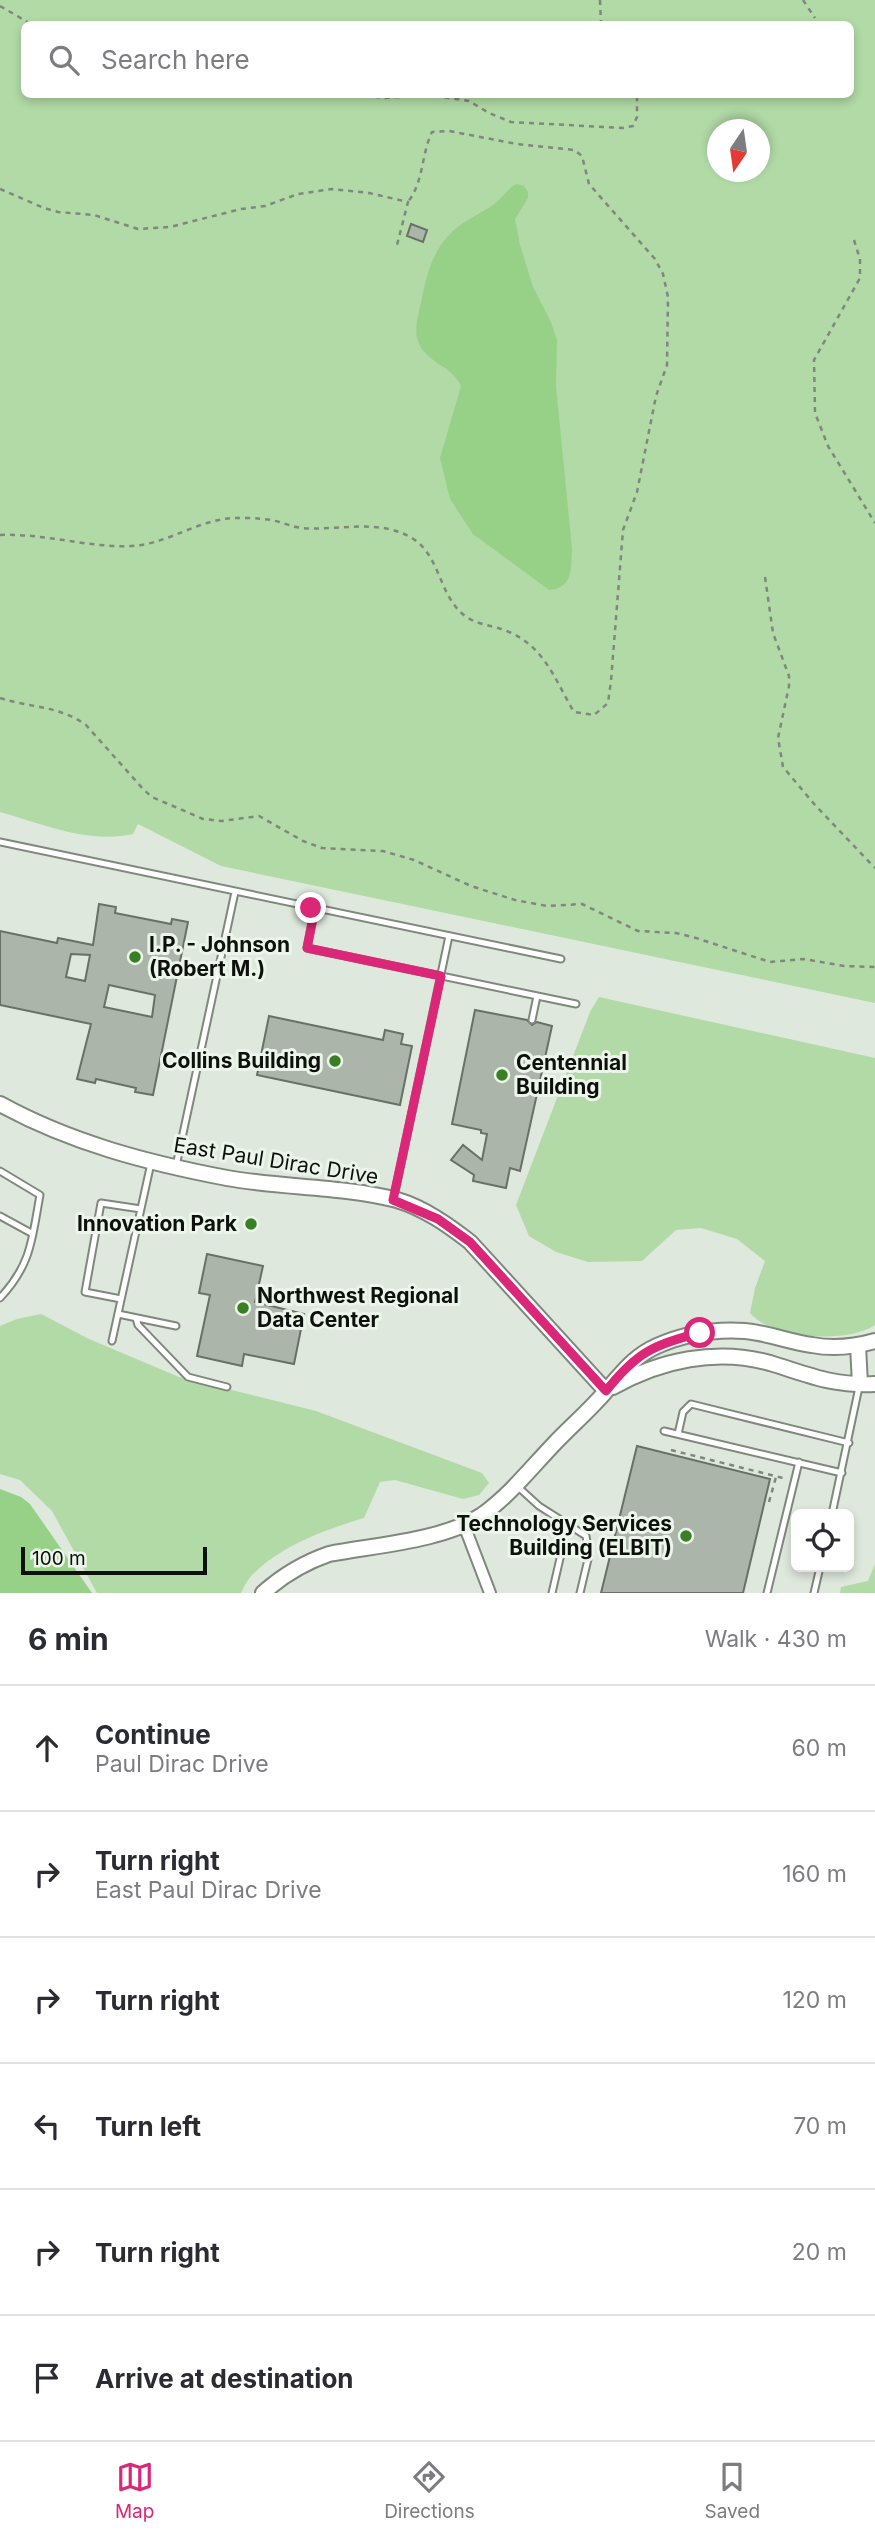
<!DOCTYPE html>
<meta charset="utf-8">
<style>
:root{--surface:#fff;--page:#f7f7f7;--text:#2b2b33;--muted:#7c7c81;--line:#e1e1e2;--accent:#db2777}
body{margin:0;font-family:Inter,sans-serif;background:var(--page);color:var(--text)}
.controls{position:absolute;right:21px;bottom:21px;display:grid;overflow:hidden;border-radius:10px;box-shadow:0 4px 10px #0003}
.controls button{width:63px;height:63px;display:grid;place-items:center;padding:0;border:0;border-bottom:2px solid var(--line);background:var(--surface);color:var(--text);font:35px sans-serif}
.compass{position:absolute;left:707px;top:119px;width:63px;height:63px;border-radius:50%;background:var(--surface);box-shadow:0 4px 10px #0003;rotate:193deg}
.scale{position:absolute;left:21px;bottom:18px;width:186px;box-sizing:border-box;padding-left:7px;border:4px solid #0d100c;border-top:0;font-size:19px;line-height:24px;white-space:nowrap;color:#0d100c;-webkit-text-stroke:5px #ebf5e9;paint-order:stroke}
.stop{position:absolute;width:21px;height:21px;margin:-16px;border:5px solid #db2777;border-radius:50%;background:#fff}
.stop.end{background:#db2777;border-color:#fff;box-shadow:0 2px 7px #0008}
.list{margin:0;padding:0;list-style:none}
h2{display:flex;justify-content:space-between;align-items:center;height:91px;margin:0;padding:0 28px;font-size:30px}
h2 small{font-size:23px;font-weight:400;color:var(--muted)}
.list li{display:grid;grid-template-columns:46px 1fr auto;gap:21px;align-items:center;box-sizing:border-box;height:126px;padding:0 28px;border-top:2px solid var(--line)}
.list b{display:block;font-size:26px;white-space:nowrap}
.list p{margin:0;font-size:23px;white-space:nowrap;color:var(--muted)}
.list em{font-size:23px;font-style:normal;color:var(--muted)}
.icon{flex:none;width:38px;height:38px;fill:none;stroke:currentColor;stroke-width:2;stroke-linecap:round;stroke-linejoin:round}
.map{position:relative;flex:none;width:875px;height:1593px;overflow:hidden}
.search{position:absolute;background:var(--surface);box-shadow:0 4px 10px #0003;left:21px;right:21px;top:21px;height:77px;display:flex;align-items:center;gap:18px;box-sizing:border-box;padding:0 24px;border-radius:10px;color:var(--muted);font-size:26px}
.sheet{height:847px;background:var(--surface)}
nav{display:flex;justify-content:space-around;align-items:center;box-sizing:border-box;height:98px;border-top:2px solid var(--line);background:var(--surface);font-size:19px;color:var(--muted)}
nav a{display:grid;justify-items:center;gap:4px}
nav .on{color:var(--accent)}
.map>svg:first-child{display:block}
.green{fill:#b1daa6;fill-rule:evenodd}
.water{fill:#96d187}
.building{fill:#acb5aa;stroke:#687166;stroke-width:2;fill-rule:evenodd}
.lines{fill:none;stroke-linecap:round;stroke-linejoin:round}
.service-casing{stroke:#7f887d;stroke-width:9}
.minor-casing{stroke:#7f887d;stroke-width:14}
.tertiary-casing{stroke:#7f887d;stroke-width:18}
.path{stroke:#80877f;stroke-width:2.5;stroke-dasharray:5 5;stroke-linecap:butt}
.service{stroke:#fff;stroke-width:5}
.minor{stroke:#fff;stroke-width:10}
.tertiary{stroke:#fff;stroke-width:14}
.route{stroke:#db2777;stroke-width:9}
.poi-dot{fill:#397f24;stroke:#ebf5e9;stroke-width:2.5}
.labels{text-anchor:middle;stroke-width:6;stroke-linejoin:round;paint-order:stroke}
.poi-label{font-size:21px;font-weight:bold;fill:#0d100c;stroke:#ebf5e9;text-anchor:start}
.street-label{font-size:21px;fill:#0d100c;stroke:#ebf5e9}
</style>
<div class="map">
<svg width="875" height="1593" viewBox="0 0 875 1593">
<rect width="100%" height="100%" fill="#dee8dc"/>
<path class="green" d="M0 0H875V1003L221 866 138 824 133 834C88 844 43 824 0 812ZM24 24H850V94H24ZM718 130H760V172H718Z
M599 997 875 1058V1325C847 1344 771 1339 750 1313L755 1288 765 1261 737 1239 701 1228 676 1230 642 1261 588 1262 556 1252 529 1236 516 1205 590 1012Z
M41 1314 89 1339 179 1377 316 1411 482 1473 489 1483 479 1495 463 1499 395 1480 380 1482 364 1518C325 1530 282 1545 252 1575 248 1579 244 1587 241 1593H97L52 1511 20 1480 0 1474V1326L17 1319Z
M875 1564V1593H840L841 1587 868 1581Z"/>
<path class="water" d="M517 184 524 186 528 192V198L515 219 520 245 533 287 550 320 557 340 556 386 572 549C571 569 573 588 549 590L473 534 450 499 440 458 461 386C452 365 425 363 418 341 414 329 418 315 421 303 426 277 432 250 453 231 465 220 480 214 493 205 503 198 506 189 517 184Z
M0 1489 21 1497 30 1504 92 1593H0Z"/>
<path class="building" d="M411 224 427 230 423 242 407 236Z
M99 904 116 907 115 913 171 924 172 919 188 922 153 1095 135 1092 136 1088 96 1079 95 1083 77 1079 91 1024 0 1005V931L57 943 58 938 93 945ZM71 954 90 955 85 981 66 977ZM109 985 155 995 152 1017 104 1007Z
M475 1010 527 1020 532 1025 537 1022 552 1026 520 1171 510 1168 506 1188 473 1181 474 1175 451 1160 463 1145 482 1160 487 1134 481 1133V1130L452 1124Z
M269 1016 383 1040 385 1030 403 1034 401 1044 412 1046 400 1105 257 1075Z
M207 1254 263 1266 255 1302 304 1314 294 1364 244 1354 242 1366 197 1356 210 1295 199 1293Z
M637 1446 770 1479 743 1593H601Z"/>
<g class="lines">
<defs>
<path id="service" d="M0 842 561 959
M315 908 307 948 576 1004
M532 1020 537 996
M176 1166 235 892
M0 1171 40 1195C32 1238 32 1264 0 1298
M394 1197 449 936
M0 1216 33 1234
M121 1299 85 1292 101 1203 141 1209
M118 1314 176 1326
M136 1318 138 1325 188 1377 227 1387
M112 1341 151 1163
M664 1431 842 1473
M678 1434 683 1412 691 1404 849 1443
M517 1486 539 1506 586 1536 589 1555 580 1593
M832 1514 859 1387
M552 1593 564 1541
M767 1593 799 1462
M814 1593 820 1567"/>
<path id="minor" d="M464 1525 490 1593"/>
<path id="tertiary" d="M0 1104C71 1143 148 1163 227 1178 283 1188 342 1186 397 1200 424 1208 448 1225 470 1242L606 1391
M858 1346 860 1384
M613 1387C660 1360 717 1348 770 1363 809 1375 832 1386 875 1384
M263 1593C283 1575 303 1563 329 1554 375 1545 443 1541 482 1515 509 1496 531 1468 554 1444 571 1426 590 1410 606 1391 622 1373 634 1356 657 1346 684 1334 715 1329 745 1331 768 1333 789 1342 812 1345 833 1349 854 1347 875 1341"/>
</defs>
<use href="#service" class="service-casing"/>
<use href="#minor" class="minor-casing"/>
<use href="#tertiary" class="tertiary-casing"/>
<path class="path" d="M600 0 601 24
M803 0 815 18
M0 6 31 24
M355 94 383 98 430 95 469 101 489 113 511 122 623 128 633 126 637 117V94
M0 189 44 208 58 212 94 215 138 229 170 227 241 209 265 206 298 194 332 189 369 193 408 202 397 245
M854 240 860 259V278L814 360 815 413 828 446 875 523
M0 535C44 533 88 548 132 546 165 544 192 524 224 519 235 517 260 518 271 520 282 522 292 527 302 528 339 531 378 518 412 538 441 556 438 595 465 616 479 626 494 625 509 632 545 647 556 682 574 712L594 715 608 703 611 681 623 530 637 492 656 396 667 365 668 297 663 274 655 259 589 184 582 156 574 150 517 144 449 131 432 132C421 155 424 181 408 202
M765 577 773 633 789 676V686L778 738 783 767 815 805 875 868
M0 698C30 708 58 705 86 725L144 790 152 797 203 819 222 821 259 816 303 841 322 848 383 851 414 860 471 886 515 900 547 906 582 904 638 931 676 933 696 938 770 962 804 959 844 966 875 967
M671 1450 787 1479
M769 1502 776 1477"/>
<use href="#service" class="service"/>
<use href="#minor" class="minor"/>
<use href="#tertiary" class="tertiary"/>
</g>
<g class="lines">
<path class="route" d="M311 908H315L307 948 441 976 393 1200 438 1219 470 1242 606 1391C636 1353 654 1344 700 1333"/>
</g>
<g class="poi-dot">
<circle cx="135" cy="957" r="7"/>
<circle cx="335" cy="1061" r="7"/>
<circle cx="502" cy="1075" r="7"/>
<circle cx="251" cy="1224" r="7"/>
<circle cx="243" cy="1308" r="7"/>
<circle cx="686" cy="1536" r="7"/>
</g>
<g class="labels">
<g class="poi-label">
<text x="149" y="952">I.P. - Johnson<tspan x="149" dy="24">(Robert M.)</tspan></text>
<text x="321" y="1068" text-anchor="end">Collins Building</text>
<text x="516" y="1070">Centennial<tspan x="516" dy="24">Building</tspan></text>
<text x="237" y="1231" text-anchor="end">Innovation Park</text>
<text x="257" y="1303">Northwest Regional<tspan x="257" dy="24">Data Center</tspan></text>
<text x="672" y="1531" text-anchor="end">Technology Services<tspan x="672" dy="24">Building (ELBIT)</tspan></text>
</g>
<g class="street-label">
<text transform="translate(276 1161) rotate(9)" y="7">East Paul Dirac Drive</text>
</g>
</g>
</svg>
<div class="controls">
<button><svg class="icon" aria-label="locate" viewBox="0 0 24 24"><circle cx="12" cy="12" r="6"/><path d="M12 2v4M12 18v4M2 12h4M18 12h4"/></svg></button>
</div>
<svg class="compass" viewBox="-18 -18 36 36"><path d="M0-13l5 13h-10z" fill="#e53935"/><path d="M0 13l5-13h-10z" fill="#7c7c81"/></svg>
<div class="scale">100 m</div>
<div class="stop" style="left:700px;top:1333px"></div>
<div class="stop end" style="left:311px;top:908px"></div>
<div class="search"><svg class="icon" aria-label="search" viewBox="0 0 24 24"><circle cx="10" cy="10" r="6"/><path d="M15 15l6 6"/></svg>Search here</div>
</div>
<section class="sheet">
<h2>6 min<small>Walk · 430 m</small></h2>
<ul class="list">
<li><svg class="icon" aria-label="ahead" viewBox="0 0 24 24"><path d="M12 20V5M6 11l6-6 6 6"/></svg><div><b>Continue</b><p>Paul Dirac Drive</p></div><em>60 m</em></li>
<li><svg class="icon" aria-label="right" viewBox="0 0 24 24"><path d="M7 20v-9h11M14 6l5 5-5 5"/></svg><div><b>Turn right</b><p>East Paul Dirac Drive</p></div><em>160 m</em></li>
<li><svg class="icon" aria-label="right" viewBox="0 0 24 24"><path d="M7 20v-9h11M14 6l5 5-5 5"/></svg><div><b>Turn right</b></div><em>120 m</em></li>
<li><svg class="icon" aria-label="left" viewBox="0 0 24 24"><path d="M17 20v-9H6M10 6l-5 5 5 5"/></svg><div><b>Turn left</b></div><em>70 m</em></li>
<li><svg class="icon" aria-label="right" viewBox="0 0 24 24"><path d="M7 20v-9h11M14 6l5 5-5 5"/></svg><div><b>Turn right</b></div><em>20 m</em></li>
<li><svg class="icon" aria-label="arrive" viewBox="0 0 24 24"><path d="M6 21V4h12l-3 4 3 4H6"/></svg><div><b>Arrive at destination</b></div></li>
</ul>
</section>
<nav>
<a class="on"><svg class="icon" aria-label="map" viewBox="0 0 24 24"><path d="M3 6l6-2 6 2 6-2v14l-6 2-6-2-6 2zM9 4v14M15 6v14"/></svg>Map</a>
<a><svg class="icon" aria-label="directions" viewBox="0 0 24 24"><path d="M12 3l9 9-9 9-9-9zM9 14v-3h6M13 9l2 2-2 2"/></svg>Directions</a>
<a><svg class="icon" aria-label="saved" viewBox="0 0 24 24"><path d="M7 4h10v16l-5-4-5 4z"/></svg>Saved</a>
</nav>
